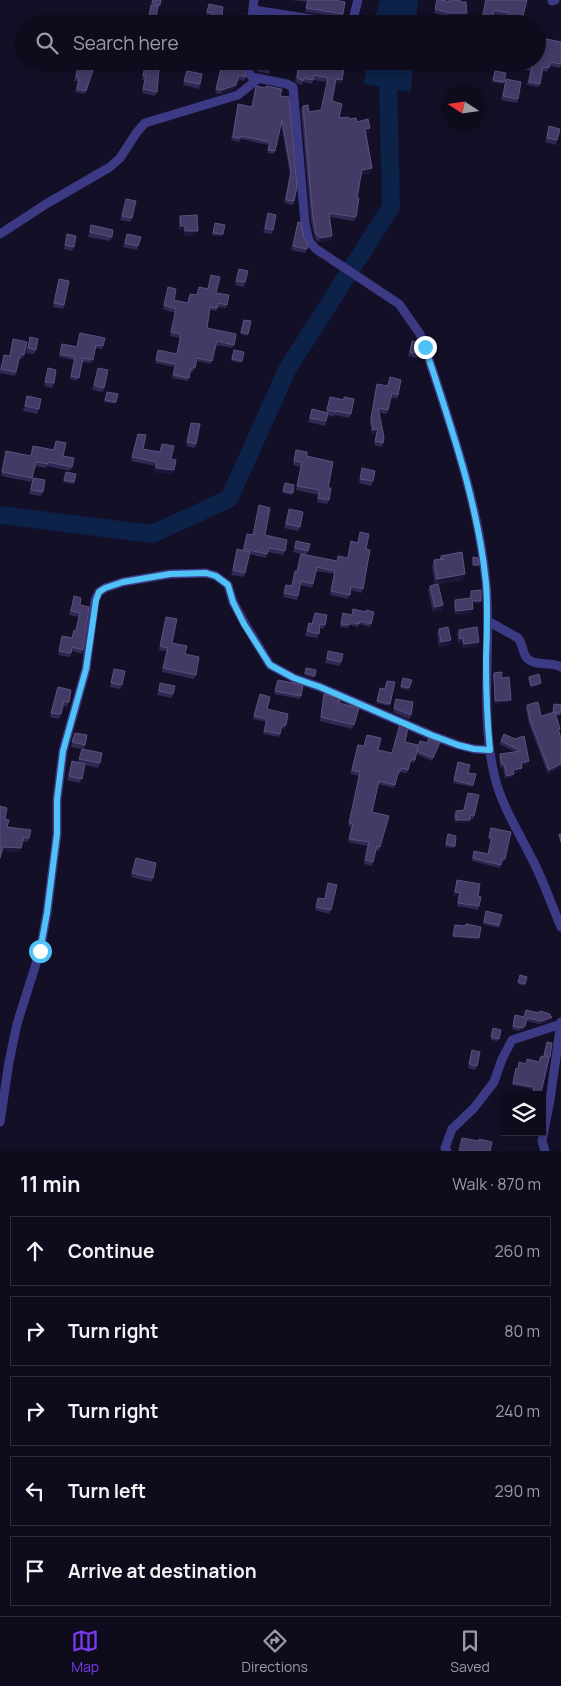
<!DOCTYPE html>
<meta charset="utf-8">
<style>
:root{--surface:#0e0b1c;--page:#1c1929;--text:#f1f3f6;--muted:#9b9ba3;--line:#2e2b3b;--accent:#7c3aed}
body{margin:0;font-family:Manrope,sans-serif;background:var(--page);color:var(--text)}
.controls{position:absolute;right:15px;bottom:15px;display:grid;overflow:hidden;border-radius:0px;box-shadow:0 2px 8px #0003}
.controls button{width:45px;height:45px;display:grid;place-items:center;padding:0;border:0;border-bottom:1px solid var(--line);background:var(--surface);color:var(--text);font:25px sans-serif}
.compass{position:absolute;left:441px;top:85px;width:45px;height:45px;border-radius:50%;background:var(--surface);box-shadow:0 2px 8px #0003;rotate:282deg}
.stop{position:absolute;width:15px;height:15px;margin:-11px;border:4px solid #4fc3f7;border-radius:50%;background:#fff}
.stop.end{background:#4fc3f7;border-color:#fff;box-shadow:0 1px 5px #0008}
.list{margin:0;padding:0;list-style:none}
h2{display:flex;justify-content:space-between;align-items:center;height:65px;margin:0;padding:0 20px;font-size:21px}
h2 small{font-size:16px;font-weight:400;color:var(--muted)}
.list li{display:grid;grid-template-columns:32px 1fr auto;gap:15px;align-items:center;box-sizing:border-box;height:70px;margin:0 10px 10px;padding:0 10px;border:1px solid var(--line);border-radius:0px}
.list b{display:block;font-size:19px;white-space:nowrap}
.list em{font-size:16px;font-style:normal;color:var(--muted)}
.icon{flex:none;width:28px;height:28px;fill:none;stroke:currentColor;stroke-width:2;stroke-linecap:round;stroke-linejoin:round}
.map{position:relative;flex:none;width:561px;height:1151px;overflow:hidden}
.search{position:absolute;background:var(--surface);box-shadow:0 2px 8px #0003;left:15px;right:15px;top:15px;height:55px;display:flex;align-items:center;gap:12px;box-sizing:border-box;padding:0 18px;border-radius:28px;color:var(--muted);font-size:19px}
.sheet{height:465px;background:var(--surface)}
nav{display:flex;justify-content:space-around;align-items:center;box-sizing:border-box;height:70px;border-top:1px solid var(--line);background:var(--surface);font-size:14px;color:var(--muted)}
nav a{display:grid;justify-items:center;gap:2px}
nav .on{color:var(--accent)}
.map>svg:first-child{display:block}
.water{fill:#0c2248}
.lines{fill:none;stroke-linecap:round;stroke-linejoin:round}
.river{stroke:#0c2248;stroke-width:18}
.minor{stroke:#3d3a85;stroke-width:9}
.wall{fill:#312854}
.shaded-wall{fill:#1d163a}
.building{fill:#433a66;stroke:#5a527e}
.route{stroke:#4fc3f7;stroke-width:6}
</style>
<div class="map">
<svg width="561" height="1151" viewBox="0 0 561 1151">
<rect width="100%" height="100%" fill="#130f26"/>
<path class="water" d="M380 0H418L416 24H373Z
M367 61H413L411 92 364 84Z"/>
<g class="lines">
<path class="river" d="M0 515 152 534 229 499 288 368 391 207 388 80 389 61"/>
<path class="minor" d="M552 1 555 0
M253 10 345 24
M251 24 254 0
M347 24 353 19 358 0
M248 61V71L252 77 287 84 293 87 305 223 309 241 316 249 399 304 420 334 425 347C450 424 478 501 486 582 492 647 479 713 495 778 502 806 518 831 531 857 543 879 551 904 561 927
M0 234 46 204 110 167 120 158 137 132 145 123 238 95 259 78
M488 621 518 638C523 644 522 651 526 657 533 667 552 661 561 667
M0 1122 9 1062 17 1024 40 951 47 913 57 834V800L63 751 86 669 95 600 99 592 105 588 123 582 170 574 206 573 216 576 228 585 233 602 245 624 270 665 294 678 320 687 431 735 458 745 474 749 490 750
M447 1151 445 1148 452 1129 474 1108 494 1082 502 1059 512 1040 561 1024
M545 1151 542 1141 550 1100 561 1022"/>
</g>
<path class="wall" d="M152 0H161L159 7H158L155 20H153L152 24H138L140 17 148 18Z
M291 0H334L343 14 342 17 305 12 307 2Z
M437 0 448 1 447 0H460L465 16 449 17 434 13Z
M485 0H527L522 19H519L518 24H507L508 17 494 14 491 24H484L481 23Z
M209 4 221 24H210L212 16 206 15Z
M561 40V64L560 68 549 66 547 72 543 71 539 87 527 85 530 71 513 67 514 61H537L560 42Z
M222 61 246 77 244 81 238 79 235 89 221 94 215 93Z
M259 61H272L269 74 257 71Z
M310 61H345L342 80 340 84H335L332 101 339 118 349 119 370 128 369 132 366 133 372 168 370 173 361 175 357 198 356 217 354 221 330 217V241L318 242 315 238 311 222 301 110 303 106 309 112 321 110 327 82 313 80 312 84 303 82 302 85 298 84 295 81 299 65 308 67Z
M145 66 157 92 155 96 142 93 144 80H142Z
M78 67 93 70 85 94 75 92 78 81H74Z
M187 71 200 84 199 89 183 85Z
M495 71 506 73 503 84 492 82Z
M506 79 518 99 517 103 501 100Z
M256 86 280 96 289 97 294 201 293 205 284 203 290 174 281 124 274 154 267 153 269 145 240 139 239 142 231 140 238 104 252 107Z
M549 126 557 140 556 145 545 142Z
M126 199 132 218 130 222 120 220Z
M268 213 273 230 272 234 263 233Z
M180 216 196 235 184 236V230H179V220Z
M298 222 307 249 305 253 291 250Z
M215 223 223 234 222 236 212 235Z
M91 225 112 237 110 241 88 237Z
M67 234 74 247 72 251 64 249Z
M127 234 138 246 137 250 123 247Z
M239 269 245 282 244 287 235 285Z
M211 275 216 293 227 305 226 308 218 307 216 311 210 310 207 328 234 345 232 348 216 345 211 364 196 361 193 372 190 371 188 381 172 378 174 367 155 363 158 350 176 354 180 338 170 336 175 313 163 309 168 287 174 300 187 303 190 294 196 295 199 287 208 289Z
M59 279 64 305 63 309 53 307Z
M243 322 248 334 247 336 240 334Z
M80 333 103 346 102 349 95 348 91 363 82 362 77 381 70 379 74 360 59 357 62 344 77 347Z
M30 337 36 350 34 354 26 353Z
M13 339 24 355 22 359H19L15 376 0 373V369L4 355 9 356Z
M412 341 418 354 417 358 408 356Z
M233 352 242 361 241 363 231 361Z
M48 368 54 383 52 388 44 386Z
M98 368 104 388 103 392 92 390Z
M390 377 398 395 397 399 391 397 387 414 379 413 383 443 382 447 374 445 376 433 372 434 370 422 376 388 377 384 387 386Z
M107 392 118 394 115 404 104 402Z
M27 396 39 409 37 414 23 411Z
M330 397 343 399 344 397 351 414 349 418 335 415 334 417 327 415 325 426 308 422 312 409 326 412Z
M191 423 196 444 195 448 186 446Z
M138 434 143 449 160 452 162 444 171 459 174 470 173 474 154 472 155 466 131 461Z
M56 441 63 456 72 467 70 471 47 466 46 468 35 466 31 482 1 476 6 451 30 456 33 446 53 450Z
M296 450 307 456 328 488 329 500 327 504 317 502 318 495 296 490 301 467 293 465Z
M362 468 373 481 371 486 359 483Z
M66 472 76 474 74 484 63 482Z
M33 478 43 492 41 496 29 494Z
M285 483 294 485 292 495 282 493Z
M259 505 265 535 285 551 283 555 268 552 266 558 249 554 244 577 231 575 237 549 242 551 247 534 253 535Z
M289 509 300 527 298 531 284 528Z
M360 532 366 549 363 589 361 593 351 590 348 599 330 595 334 574 316 571 312 588 300 585 297 600 283 597 286 585 291 586 295 571H297L301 554 293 552 296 541 308 551 307 555 337 561 338 556 347 558 351 541 357 543Z
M441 556 463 580 438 584 442 610 433 612 428 590 430 586 435 584 432 566 434 560 440 559Z
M471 591 481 601 479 604H472L473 609 471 613 455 615 454 604 455 600 470 598Z
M74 596 80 605 83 650 82 654 72 651 70 657 58 655 62 636 72 638 74 630 75 631 78 617 69 615Z
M353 609 371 624 370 627 359 624 358 627 349 625 348 628 340 627 343 613 351 615Z
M315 613 325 625 323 629 320 628 317 638 305 636 309 623H312Z
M166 617 172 643 185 654 196 675 194 679 162 672 166 651 159 650Z
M439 629 450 645 439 647 437 633Z
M459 630 478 646 463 648 462 642 458 643 457 634Z
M328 651 341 662 340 666 325 663Z
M306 668 316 670 314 678 304 675Z
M114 669 122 685 120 689 110 687Z
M494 673 501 678 511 700 510 702 495 704 493 675Z
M529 677 541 683 540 685 531 688 528 679Z
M403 678 412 680 408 690 400 688Z
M278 680 301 696 300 699 274 694Z
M160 683 173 694 172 698 157 695Z
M58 687 69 702 67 707 63 706 59 719 50 717Z
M379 690 390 704 389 706 377 703Z
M260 694 267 709 286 725 285 729 281 728 279 737 263 734 266 722 253 719Z
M324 694 339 703 359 708 352 729 320 721 323 698Z
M396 699 411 715 409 719 393 712Z
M554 704 560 716 556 715 560 729 559 732 561 738 548 774 529 724 526 709 527 705 541 716 553 713Z
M75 733 85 745 84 749 100 763 98 768 85 765 80 783 67 780 72 761 78 762 82 749 71 747Z
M367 735 378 750 392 753 405 742 415 760 414 763 410 762 407 773 400 772V774L398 773 394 788 378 784 372 812 380 847 379 851 376 850 372 866 364 864 367 846 348 842 351 827H348L359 776 350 774 358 745 364 746Z
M515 739 529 761 528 764 521 766V771L514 773 513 777 505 779 503 767H500L499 757 500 754 516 752 499 744 501 741Z
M420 741 427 743 440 742 432 761 416 754Z
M458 762 468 773 473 785V787L453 783Z
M468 793 474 816 473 819H470L469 823H455L454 814 456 811 463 810Z
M5 819 7 827 29 838 28 842 23 841 20 852 2 851Z
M490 830 505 859 504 862 502 861 500 868 472 861 473 853 488 854 491 840 488 839Z
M448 834 455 846 454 848 445 847Z
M136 858 153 878 151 882 131 877Z
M457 880 478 896 479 906 478 910 457 906 458 896H453Z
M328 883 331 910 329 914 315 910 318 898 324 899Z
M486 911 502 915 499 928 483 924Z
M520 975 527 977 524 986 518 984Z
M526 1010 550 1016 552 1017 551 1021 540 1024 526 1021 524 1030 519 1031 512 1029 515 1015 524 1017Z
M493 1030H501L498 1041 491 1040Z
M547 1042 550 1057 549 1059 540 1095 533 1093V1089L512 1085 516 1068 517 1069 525 1064 539 1062 543 1057Z
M472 1050 477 1066 475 1070 468 1068Z"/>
<path class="shaded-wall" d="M450 13H467L465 16 449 17Z
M336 79 342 80 340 84 334 83Z
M236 85 235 89 221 94 222 90Z
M370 128 369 132 364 133 365 129Z
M372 168 370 173 361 175 362 170Z
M181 226H185L184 230H179Z
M185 231H198L196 235 184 236Z
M332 236 330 241 318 242 320 238Z
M378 429 376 433 372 434 373 430Z
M156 468 174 470 173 474 154 472Z
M473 565H479L478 567H472Z
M465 574 463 580 435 584 437 579Z
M472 601H481L479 604H471Z
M443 605 442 610 433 612 435 607Z
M473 609 471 613 455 615 456 611Z
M463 638 462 642 458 643 460 639Z
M451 640 450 645 439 647 441 642Z
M479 642 478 646 463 648 464 644Z
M541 683 540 685 531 688V686Z
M511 700 510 702 495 704V701Z
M529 761 528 764 519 766 521 763Z
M561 764V768L548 774 549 770Z
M522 768 521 771 512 773 513 770Z
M514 774 513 777 505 779 507 776Z
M456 820H470L469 823H455Z
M3 847 21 848 20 852 1 851Z
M455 892 460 893 458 896H453Z
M453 936 479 938 478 940 452 938Z
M552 1017 551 1021 540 1024 542 1021Z
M525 1026 524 1030 519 1031 521 1028Z"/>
<path class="building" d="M153 0H161L160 5 152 3Z
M308 0H334L345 2 343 14 306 8Z
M437 0H442L450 2V0H460V2H466L467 13H450L435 9Z
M486 0H527L523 16 519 15 518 24H507L509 13 494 10 492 22 482 19Z
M209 4 223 7 221 24H211L213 13 207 12Z
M151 5 158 6 156 18 149 16Z
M259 15 286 19 285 24H261L258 22Z
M140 17 153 19 152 24H138Z
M238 18 246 19 245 24H237Z
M319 22 332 24H319Z
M537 37 561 42V64L550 62 549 68 543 67 540 84 529 82 532 67 514 64 515 61H537Z
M223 61 243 62 246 77 239 75 236 85 222 90 216 89Z
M260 61H272L270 69 259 67Z
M310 61H345L342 80 336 79 332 101 342 104 339 118 348 117 349 119 356 118 357 122 368 119 370 128 365 129 372 168 362 170 357 198H359L356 217 329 213 332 236 320 238 316 234 313 218 303 106 308 105 309 112 321 110 328 78 314 75 313 80 304 78V80H300L297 77 299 65 309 67Z
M145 66 159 69 157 92 143 89 146 76H143Z
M78 67 93 70 86 91 77 89 79 78 76 77Z
M187 71 202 74 200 84 184 81Z
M495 71 506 73 504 82 493 80Z
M506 79 521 82 518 99 503 96Z
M256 86 265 88 266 86 282 89 280 96 289 97 297 187 294 201 286 200 291 171 282 120 275 151 268 150 270 142 241 136 240 138 233 137 238 104 252 107Z
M549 126 560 129 557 140 547 138Z
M126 199 136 201 132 218 122 216Z
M268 213 276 215 273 230 265 228Z
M197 215 198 231H185V226H181L180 216Z
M298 222 301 223 304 238 308 243 307 249 293 246Z
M215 223 225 225 223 234 213 233Z
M91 225 113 230 112 237 90 232Z
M67 234 76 236 74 247 65 245Z
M127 234 141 237 138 246 125 243Z
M239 269 248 271 245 282 236 281Z
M211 275 220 277 216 293 229 295 227 305 218 303 217 308 210 307 207 328 236 334 234 345 217 341 212 361 197 358 195 368H191L189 378 173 375 176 364 156 360 158 350 177 354 181 334 171 332 176 309 164 305 168 287 176 289 174 300 188 303 190 294 197 295 199 287 208 289Z
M59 279 69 281 64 305 54 303Z
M244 320 251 321 248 334 241 332Z
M80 333 105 338 103 346 96 345 93 360 83 358 79 378 71 376 75 357 60 354 62 344 77 347Z
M30 337 38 339 36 350 28 348Z
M13 339 27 342 24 355 20 354 16 372 1 369 4 355 10 356Z
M412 341 420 342 418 354 410 352Z
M234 350 244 352 242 361 232 359Z
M48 368 56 370 54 383 45 382Z
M98 368 108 370 104 388 94 385Z
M390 377 401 380 398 395 392 393 388 410 378 408 384 437 383 443 375 441 378 429 373 430 371 418 377 384 388 386Z
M107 392 118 394 116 402 105 400Z
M27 396 41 399 39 409 25 406Z
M330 397 344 400V397L354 399 351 414 336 411V412L327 410Z
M312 409 328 413 326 421 310 418Z
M191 423 200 424 196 444 187 442Z
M138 434 146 435 143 449 160 452 162 444 174 446 171 459 176 460 174 470 156 468 157 462 132 457Z
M56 441 66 443 63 456 74 458 72 467 48 462V464L36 462 32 478 2 472 6 451 31 456 33 446 54 450Z
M296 450 307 452V456L333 462 328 488H331L329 500 318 498 320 490 297 486 302 462 294 461Z
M362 468 375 471 373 481 360 479Z
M66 472 76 474 74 482 64 480Z
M33 478 45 480 43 492 31 490Z
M285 483 294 485 293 493 283 491Z
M259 505 270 508 265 535 287 540 285 551 269 548 267 554 244 549 247 534 253 535Z
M289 509 303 512 300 527 286 524Z
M360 532 369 534 366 549 370 550 363 589 351 586 350 595 331 591 335 571 317 567 313 584 301 581 298 596 284 593 286 585 292 586 295 571H297L301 554 337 561 338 556 348 558 351 541 358 543Z
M296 541 310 544 308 551 295 548Z
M237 549 250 552 245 573 233 570Z
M462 552 465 574 437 579 434 560 444 559H441V556Z
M473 557 478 558 479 565H473Z
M438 584 443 605 435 607 430 586Z
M481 590V601H472L473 609 456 611 455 600 471 598V591Z
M74 596 81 598 80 605 89 607 83 650 72 647 71 653 59 651 62 636 72 638 74 630 76 631 80 613 71 611Z
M353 609 366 612V610L374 612 371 624 360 621 359 624 350 622 349 625 341 624 343 613 352 615Z
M315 613 327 615 325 625 320 624 319 634 307 631 309 623 312 624Z
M166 617 177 619 172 643 187 646 185 654 199 657 196 675 163 668 168 648 160 646Z
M448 627 451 640 441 642 439 629Z
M477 627 479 642 464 644 463 638 460 639 459 630Z
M328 651 343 654 341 662 327 659Z
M306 668 316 670 315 676 305 673Z
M114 669 125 671 122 685 111 683Z
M502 672 501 678 509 677 511 700 495 701 494 673Z
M539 674 541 683 531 686 529 677Z
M403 678 412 680 409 688 401 686Z
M278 680 303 685 301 696 275 691Z
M387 681 395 682 390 704 377 701 380 688 385 689Z
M160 683 175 686 173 694 159 691Z
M58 687 71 690 69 702 64 701 61 714 51 713Z
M260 694 270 697 267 709 288 714 286 725H282L280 734 264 731 267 719 254 716Z
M324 694 340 698 339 703 359 708 354 725 321 717Z
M396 699 413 702 411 715 394 708Z
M538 702 541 716 555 712 560 729H558L561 738V756H560L561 759V764L549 770 530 720 527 705Z
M554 704 561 705 560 714 555 713V712L553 713Z
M400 724 408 728 405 742 418 745 415 760 411 759 408 770 401 768V770H399L395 785 379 781 372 812 389 816 380 847 377 846 373 862 365 860 369 842 349 839 353 824 349 823 360 772 352 770 358 745 364 746 367 735 381 738 378 750 392 753Z
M75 733 87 735 85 745 72 742Z
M504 734 515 739 524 736 529 761 521 763 522 768 513 770 514 774 507 776 504 764H502L500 754 521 751 501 741Z
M429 738 440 742 433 758 417 751 420 741 427 743Z
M82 749 102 753 100 763 79 759Z
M72 761 85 764 82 779 69 776Z
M458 762 470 765 468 773 476 774 473 785 454 780Z
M468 793 479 795 474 816 470 815V820H456V811L464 810Z
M0 806 7 808 5 819 9 820 7 827 31 830 29 838 24 837 21 848 3 847 0 858Z
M491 828 511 832 505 859 502 858 501 865 473 858 474 851 488 854 492 837H489Z
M448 834 456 836 455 846 446 844Z
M559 834H561V842Z
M136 858 156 863 153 878 132 873Z
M457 880 480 884 478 896 481 897 479 906 458 903 460 893 455 892Z
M328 883 337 885 331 910 316 907 318 898 325 899Z
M486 911 502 915 499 925 484 922Z
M466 924 481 927 479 938 453 936 455 925 465 926Z
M520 975 527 977 525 984 518 982Z
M526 1010 539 1013 540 1011 550 1014V1016L552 1017 542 1021 527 1018 525 1026 521 1028 513 1026 515 1015 524 1017Z
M493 1028 501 1030 499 1039 491 1037Z
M547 1042 552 1043 550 1057 544 1055Z
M472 1050 480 1052 477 1066 469 1064Z
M541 1056 549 1058 541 1093 533 1091 534 1087 513 1083 516 1068 518 1069 519 1062 526 1064 527 1059 539 1062Z
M462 1138 479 1141V1139L492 1142 490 1151H459Z"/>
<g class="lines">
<path class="route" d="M40 951 47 913 57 834V800L63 751 86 669 96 600 99 592 105 588 123 582 170 574 206 573 216 576 228 585 233 602 244 624 270 665 294 678 320 687 431 735 458 745 474 749 490 750C487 720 486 689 486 659 487 633 488 608 486 583 478 502 450 424 425 347"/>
</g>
</svg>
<div class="controls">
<button><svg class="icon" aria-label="layers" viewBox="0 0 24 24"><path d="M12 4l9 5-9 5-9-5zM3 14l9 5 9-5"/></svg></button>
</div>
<svg class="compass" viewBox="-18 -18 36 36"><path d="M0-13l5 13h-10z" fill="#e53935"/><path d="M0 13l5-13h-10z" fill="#9b9ba3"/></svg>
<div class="stop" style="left:40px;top:951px"></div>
<div class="stop end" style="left:425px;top:347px"></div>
<div class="search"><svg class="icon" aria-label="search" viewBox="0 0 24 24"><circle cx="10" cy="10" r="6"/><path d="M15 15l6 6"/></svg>Search here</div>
</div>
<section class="sheet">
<h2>11 min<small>Walk · 870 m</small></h2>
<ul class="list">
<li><svg class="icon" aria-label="ahead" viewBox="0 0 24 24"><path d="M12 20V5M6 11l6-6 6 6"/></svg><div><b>Continue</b></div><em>260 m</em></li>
<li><svg class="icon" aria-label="right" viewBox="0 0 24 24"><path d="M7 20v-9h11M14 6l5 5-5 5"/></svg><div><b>Turn right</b></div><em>80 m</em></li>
<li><svg class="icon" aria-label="right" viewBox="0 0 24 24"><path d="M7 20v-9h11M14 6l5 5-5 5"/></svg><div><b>Turn right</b></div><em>240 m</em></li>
<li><svg class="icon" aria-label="left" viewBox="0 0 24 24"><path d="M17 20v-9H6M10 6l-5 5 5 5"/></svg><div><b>Turn left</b></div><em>290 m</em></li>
<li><svg class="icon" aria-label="arrive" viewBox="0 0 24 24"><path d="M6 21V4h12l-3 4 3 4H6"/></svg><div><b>Arrive at destination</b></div></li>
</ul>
</section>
<nav>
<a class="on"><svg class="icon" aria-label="map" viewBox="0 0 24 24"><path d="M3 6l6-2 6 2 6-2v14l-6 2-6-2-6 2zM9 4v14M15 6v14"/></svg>Map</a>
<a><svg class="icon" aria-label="directions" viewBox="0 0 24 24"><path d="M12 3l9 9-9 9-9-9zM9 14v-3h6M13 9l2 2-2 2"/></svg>Directions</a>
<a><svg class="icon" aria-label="saved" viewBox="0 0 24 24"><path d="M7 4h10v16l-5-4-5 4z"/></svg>Saved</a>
</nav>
